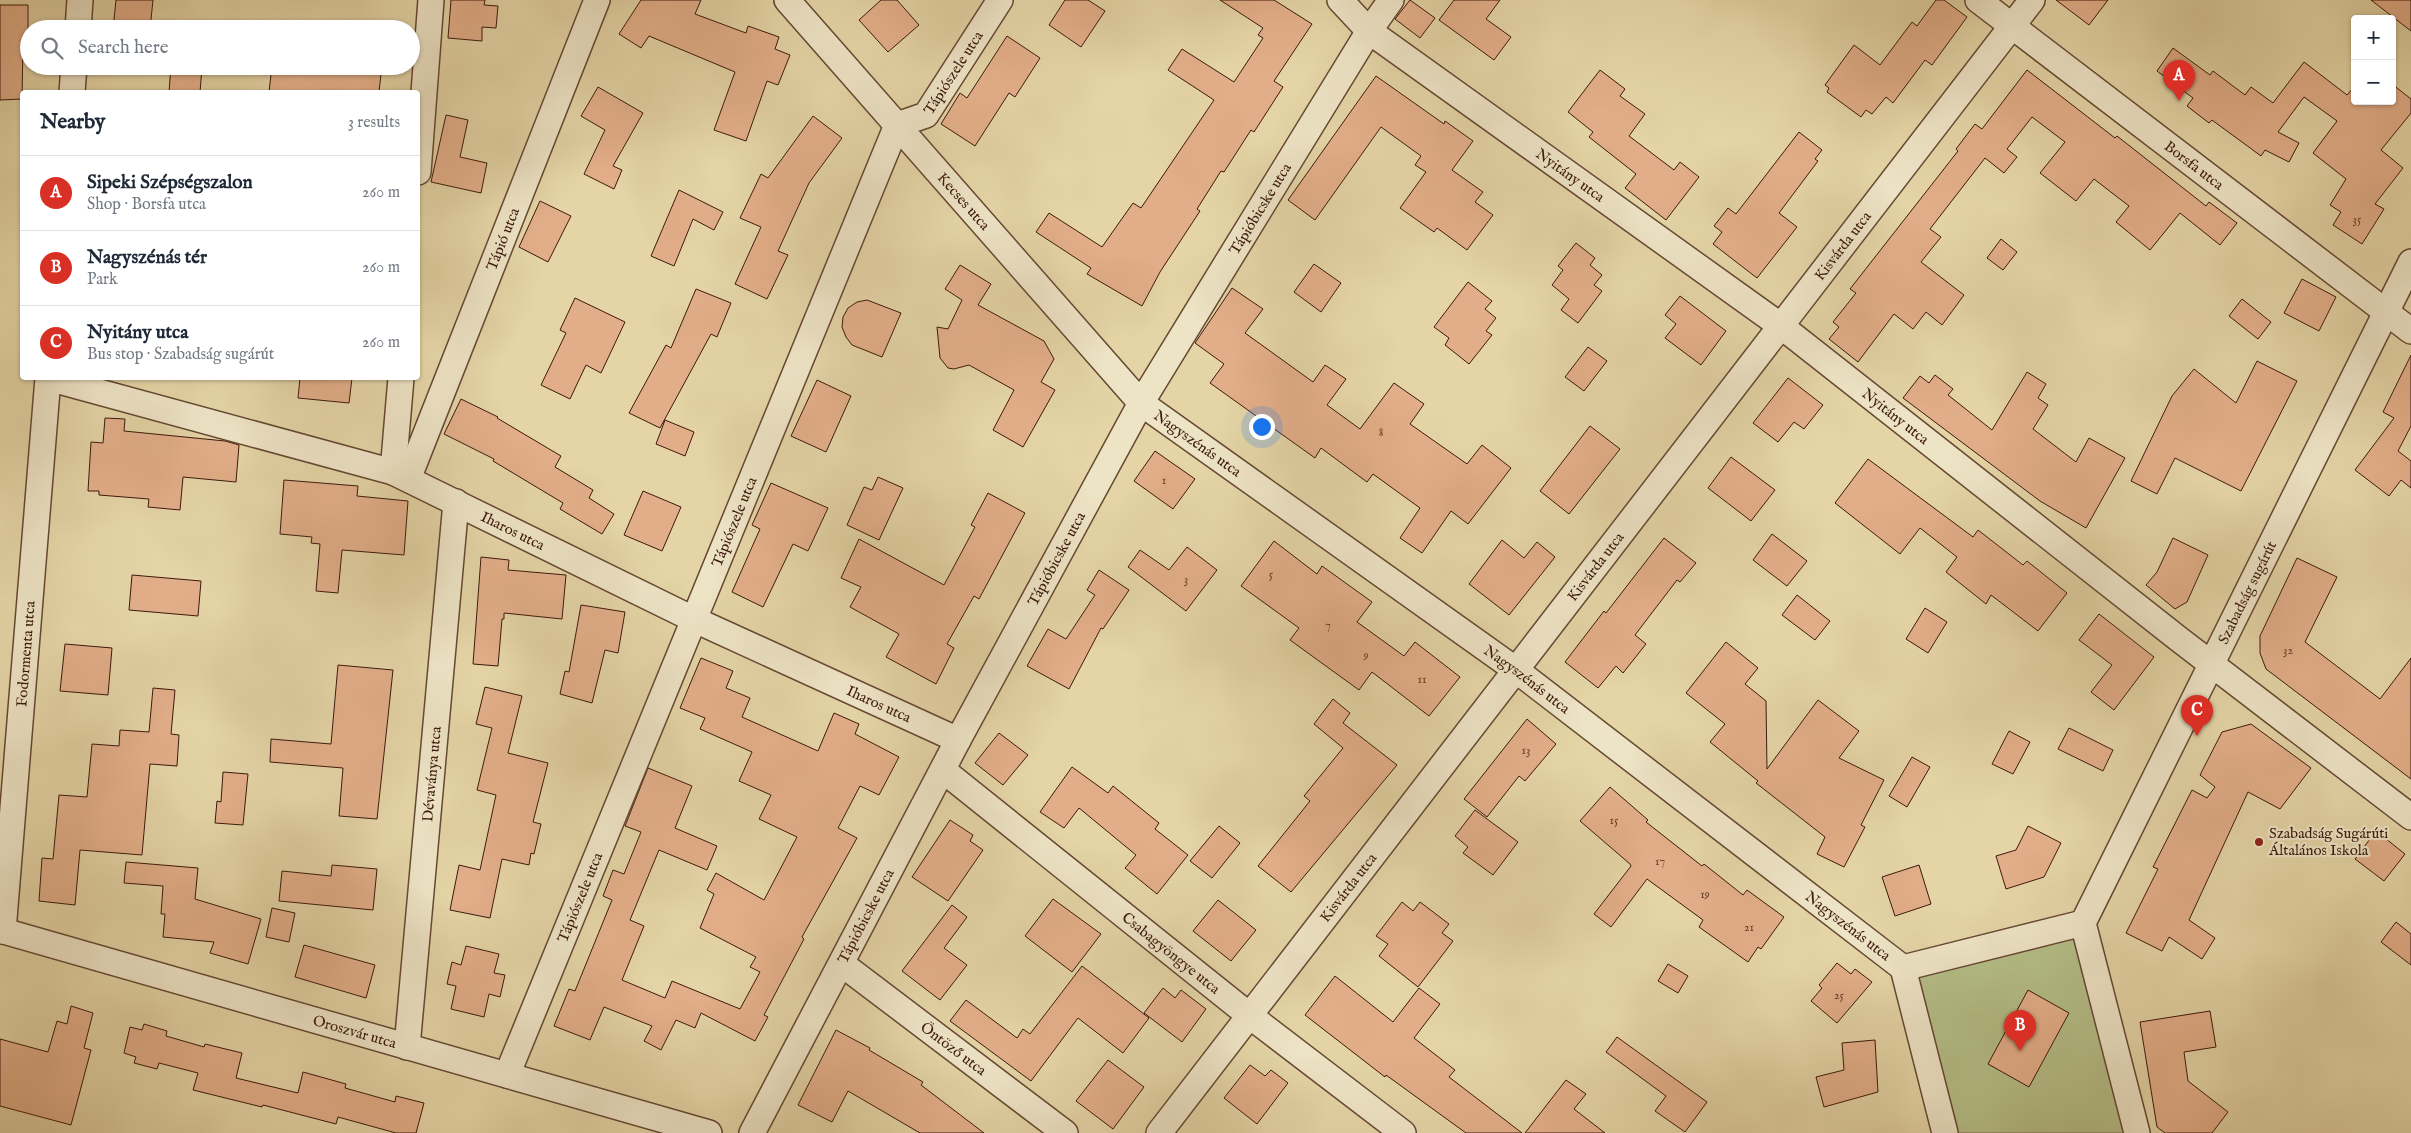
<!DOCTYPE html>
<meta charset="utf-8">
<style>
:root{--surface:#fff;--page:#f2f2f3;--text:#1f2937;--muted:#747a83;--line:#e0e1e3;--accent:#d93025}
body{margin:0;font-family:"IM FELL English",serif;background:var(--page);color:var(--text)}
.controls{position:absolute;right:15px;top:15px;display:grid;overflow:hidden;border-radius:5px;box-shadow:0 1px 4px #0004}
.controls button{width:45px;height:45px;display:grid;place-items:center;padding:0;border:0;border-bottom:1px solid var(--line);background:var(--surface);color:var(--text);font:25px sans-serif}
.you{position:absolute;left:1261px;top:426px;width:18px;height:18px;margin:-12px;border:4px solid #fff;border-radius:50%;background:#1a73e8;box-shadow:0 0 0 8px #1a73e833}
.badge{display:grid;place-items:center;width:32px;height:32px;border-radius:50%;background:var(--accent);color:#fff;font-size:16px;font-weight:700}
.pin{position:absolute;translate:-50% -41px;filter:drop-shadow(0 1px 2px #0008)}
.pin::after{content:'';position:absolute;top:26px;width:18px;height:15px;background:inherit;clip-path:polygon(0 0,100% 0,50% 100%)}
.list{margin:0;padding:0;list-style:none}
h2{display:flex;justify-content:space-between;align-items:center;height:65px;margin:0;padding:0 20px;font-size:21px}
h2 small{font-size:16px;font-weight:400;color:var(--muted)}
.list li{display:grid;grid-template-columns:32px 1fr auto;gap:15px;align-items:center;box-sizing:border-box;height:75px;padding:0 20px;border-top:1px solid var(--line)}
.list b{display:block;font-size:19px;white-space:nowrap}
.list p{margin:0;font-size:16px;white-space:nowrap;color:var(--muted)}
.list em{font-size:16px;font-style:normal;color:var(--muted)}
.icon{flex:none;width:28px;height:28px;fill:none;stroke:currentColor;stroke-width:2;stroke-linecap:round;stroke-linejoin:round}
.map{position:relative;flex:none;width:2411px;height:1133px;overflow:hidden}
.search{position:absolute;background:var(--surface);box-shadow:0 1px 4px #0004;left:20px;top:20px;width:400px;height:55px;display:flex;align-items:center;gap:12px;box-sizing:border-box;padding:0 18px;border-radius:28px;color:var(--muted);font-size:19px}
.panel{position:absolute;background:var(--surface);box-shadow:0 1px 4px #0004;left:20px;top:90px;width:400px;height:290px;border-radius:5px}
.map>svg:first-child{display:block}
.green{fill:#b4bd87;stroke:#786b4a}
.building{fill:#e2ae89;stroke:#3c190c}
.lines{fill:none;stroke-linecap:round;stroke-linejoin:round}
.minor-casing{stroke:#664832;stroke-width:28}
.minor{stroke:#ede3c5;stroke-width:25}
.poi-dot{fill:#8f2418;stroke:#ede3c5;stroke-width:2}
.labels{text-anchor:middle;stroke-width:4.5;stroke-linejoin:round;paint-order:stroke}
.number-label{font-size:12px;fill:#663e2b}
.street-label{font-size:15px;fill:#3c190c;stroke:#ede3c5}
.poi-label{font-size:15px;fill:#3c190c;stroke:#ede3c5;text-anchor:start}
</style>
<div class="map">
<svg width="2411" height="1133" viewBox="0 0 2411 1133">
<rect width="100%" height="100%" fill="#e4d4a6"/>
<filter id="stains"><feTurbulence type="fractalNoise" baseFrequency=".004" numOctaves="4"/><feColorMatrix values="0 0 0 0 .2 0 0 0 0 .09 0 0 0 0 .02 0 0 0 .5 -.17"/></filter>
<radialGradient id="worn" r=".72"><stop offset=".6" stop-color="#630" stop-opacity="0"/><stop offset="1" stop-color="#630" stop-opacity=".3"/></radialGradient>
<path class="green" d="M2083 923 2137 1133H1945L1903 968Z"/>
<path class="building" d="M116 0H153L150 29H113Z
M451 0H485L484 5 498 6 496 28 482 27V41L448 38Z
M641 0H701L695 14 746 33 748 26 779 37 775 49 790 55 778 85 767 81 746 141 714 130 735 72 649 36 641 48 619 34Z
M881 0H897L919 25 888 52 859 20Z
M1065 0H1088L1105 11 1081 47 1049 25Z
M1220 0H1274L1312 24 1274 81 1283 87 1254 132 1251 130 1224 172 1221 171 1197 209 1200 211 1160 272 1142 306 1087 274 1091 268 1036 232 1049 213 1102 247 1133 203 1141 208 1214 100 1168 70 1182 49 1234 82 1263 38 1258 35 1263 28Z
M1410 0 1435 18 1420 38 1395 19Z
M1454 0H1500L1486 19 1511 37 1494 60 1439 20Z
M1936 0H1944L1967 17 1932 65 1925 60 1893 103 1886 97 1872 114 1866 110 1861 117 1827 92 1829 88 1825 85 1854 45 1880 65 1912 22 1917 26Z
M2056 0H2108L2089 25Z
M2371 0H2411V31Z
M0 5H28V43H23L22 99 0 100Z
M348 21 386 25V29H347Z
M1007 36 1040 58 1015 97 1009 93 975 146 941 124 960 93 967 98Z
M2173 48 2210 75 2213 71 2245 95 2251 87 2273 103 2304 62 2347 95 2355 86V101H2392V84L2411 99V113L2381 150 2403 168 2375 204 2384 209 2362 244 2333 225 2341 212 2330 205 2346 179 2313 153 2337 121 2304 97 2278 132 2299 143 2289 162 2265 150 2261 156 2212 120 2209 123 2187 106 2193 98 2157 71Z
M171 66 202 68 200 92H169Z
M272 66H382L379 92H269Z
M1600 70 1625 89 1620 96 1645 114 1629 136 1674 170 1680 162 1699 177 1666 220 1625 188 1636 174 1589 137 1593 132 1568 112Z
M2027 70 2115 138 2117 136 2206 206 2209 202 2237 223 2220 245 2180 213 2150 250 2116 222 2129 206 2094 179 2076 201 2040 173 2065 142 2032 117 2007 149 2017 157 2004 173 1985 158 1930 229 1941 237 1921 262 1964 295 1942 325 1926 312 1913 329 1894 314 1858 362 1829 339 1839 327 1833 322 1856 293 1850 289 1958 151 1956 149 1975 124 1982 129Z
M1376 76 1444 124 1445 121 1473 141 1452 170 1483 192 1475 202 1493 215 1467 250 1437 228 1434 232 1400 208 1426 172 1415 165 1421 156 1381 127 1315 220 1288 200Z
M598 87 643 113 613 166 622 170 614 189 584 174 605 130 581 116Z
M446 115 468 120 460 157 487 163 481 193 431 182Z
M813 116 842 138 809 183 778 251 788 255 767 299 735 284 761 227 740 218 761 174 768 178Z
M1799 132 1822 150 1815 159 1818 161 1779 213 1797 227 1757 278 1713 244 1722 232 1714 226 1728 208 1736 214Z
M679 190 723 212 714 230 693 219 674 266 651 256Z
M540 201 571 216 548 262 519 247Z
M2001 239 2017 252 2003 270 1987 258Z
M1576 243 1595 258 1590 265 1602 275 1594 285 1602 291 1578 323 1561 310 1569 299 1552 285 1563 270 1558 266Z
M1314 264 1341 283 1321 312 1294 292Z
M960 265 991 284 978 305 1044 341 1054 359 1041 382 1055 390 1023 447 993 430 1014 390 969 365 954 369 948 368 940 358 937 327 948 329 962 300 945 289Z
M2302 279 2336 297 2319 331 2284 313Z
M1468 282 1492 301 1485 309 1496 318 1486 331 1492 335 1469 364 1445 345 1449 338 1434 327Z
M1232 288 1263 309 1245 333 1313 382 1325 365 1346 379 1327 405 1360 429 1394 383 1424 404 1410 424 1467 464 1482 445 1511 468 1468 524 1451 511 1422 553 1400 538 1420 508 1373 474 1367 482 1321 448 1315 458 1210 383 1224 364 1195 343Z
M696 289 731 303 717 337 711 334 660 428 629 413 666 345 671 348Z
M1680 296 1726 331 1701 365 1665 338 1676 324 1665 315Z
M575 298 625 322 601 373 586 365 570 399 541 385 566 333 560 330Z
M2242 299 2271 322 2258 339 2229 316Z
M867 300 901 313 882 357 852 345 846 337 842 327 843 317 848 308 857 302Z
M1588 347 1607 361 1584 391 1565 377Z
M2411 355V426L2398 451 2411 461V488L2401 480 2389 496 2355 470 2394 418 2383 412Z
M2257 361 2297 381 2241 491 2175 458 2157 494 2131 481 2172 396 2194 369 2236 403Z
M2027 372 2046 384 2038 398 2048 405 2033 429 2076 462 2089 438 2125 458 2086 528 2040 501 1903 398 1920 376 1929 383 1935 375 1953 389 1948 395 1992 430Z
M300 378H352L349 403 298 398Z
M1788 378 1823 405 1804 429 1794 422 1778 442 1753 423Z
M817 380 851 396 826 452 791 436Z
M461 399 498 417 497 418 561 456 555 467 593 490 589 498 614 514 602 534 560 509 563 503 493 461 494 459 444 434Z
M105 418 125 419 124 431 225 441 239 445 236 482 183 477 180 510 148 507 149 499 99 495V491H88L91 442 103 443Z
M665 420 694 432 685 456 656 444Z
M1590 426 1620 449 1569 514 1540 491Z
M1155 451 1195 479 1173 509 1134 481Z
M1731 457 1775 490 1751 521 1708 488Z
M1868 459 1973 537 1978 530 2023 565 2027 561 2067 593 2038 631 1991 595 1986 604 1946 572 1957 557 1920 528 1900 554 1835 503Z
M878 477 903 488 879 540 847 525 864 487 872 490Z
M284 480 358 486 357 496 408 501 404 555 342 550 338 593 316 591 320 544 311 543 312 537 280 534Z
M771 483 828 508 808 551 793 544 763 607 732 592 760 529 752 525Z
M643 491 681 507 662 551 624 535Z
M988 493 1025 513 979 599 974 596 947 644 954 648 936 684 886 657 899 634 850 607 861 587 841 578 859 539 944 585 975 527 971 525Z
M1772 534 1807 561 1787 586 1753 560Z
M1664 538 1696 563 1680 582 1677 580 1635 635 1646 644 1623 673 1616 666 1598 688 1565 662 1604 611 1606 613Z
M2173 538 2208 555 2187 602 2175 609 2146 585 2157 572Z
M1502 540 1524 558 1537 542 1555 557 1509 615 1469 584Z
M1274 541 1317 574 1322 566 1372 602 1357 622 1404 656 1415 642 1460 677 1429 716 1372 672 1359 690 1290 640 1299 628 1241 586Z
M1187 547 1217 570 1186 611 1128 567 1140 550 1169 570Z
M481 557 509 560 508 570 566 575 562 619 504 613V619H502L498 666 473 664Z
M2297 558 2337 577 2305 642 2380 699 2411 658V779L2266 669 2260 653V636Z
M1099 570 1129 590 1103 629 1101 628 1069 689 1027 666 1048 629 1066 639 1095 595 1087 590Z
M132 575 201 581 198 616 129 610Z
M1797 595 1830 621 1815 640 1782 615Z
M581 605 625 612 618 653 605 650 592 703 560 694 565 671 569 672Z
M1925 608 1947 622 1928 653 1906 639Z
M2099 614 2154 657 2114 710 2091 692 2112 665 2079 640Z
M1726 642 1758 668 1745 684 1766 701 1767 769 1818 700 1859 731 1839 758 1884 780 1861 825 1865 827 1844 867 1817 854 1825 837 1756 783 1758 781 1710 742 1725 724 1686 693Z
M65 644 112 648 108 695 60 691Z
M701 658 733 671 726 688 750 698 742 717 818 751 834 713 859 724 855 734 899 757 879 795 860 786 838 828 857 838 802 937 804 939 764 1015 768 1017 755 1041 701 1013 695 1028 676 1020 661 1050 644 1041 652 1026 604 1007 590 1040 554 1026 569 989 575 991 612 900 603 896 613 870 624 874 641 832 625 826 648 768 692 786 675 828 717 846 707 870 659 850 630 920 644 926 622 980 665 998 672 981 740 1009 760 972 750 967 756 957 700 928 714 894 707 890 716 873 764 900 797 837 759 819 771 795 739 781 752 752 700 729 705 718 680 708Z
M338 665 393 670 377 819 339 816 343 768 270 762 271 739 331 744Z
M485 687 522 696 508 753 548 763 533 822 541 824 534 854 531 853 529 865 502 859 490 918 450 910 459 865 480 870 496 795 477 790 492 728 476 724Z
M153 688 175 690 171 734 179 735 177 766 150 764 142 855 80 850 75 905 39 901 42 858 53 859 59 795 87 797 92 744 119 746 120 730 149 732Z
M1333 699 1350 713 1343 723 1397 765 1291 892 1258 866 1310 801 1304 796 1343 748 1314 724Z
M1527 719 1556 744 1525 781 1519 776 1487 817 1464 799Z
M2251 724 2311 768 2280 809 2248 792 2189 920 2215 938 2202 959 2169 937 2162 951 2126 933 2158 869 2153 867 2192 790 2207 798 2215 787 2200 775 2222 732Z
M2069 728 2113 750 2103 771 2058 749Z
M2009 731 2030 742 2013 774 1992 764Z
M999 733 1028 755 1003 785 975 763Z
M1912 757 1930 767 1907 807 1889 796Z
M1072 767 1108 793 1113 786 1159 823 1155 829 1188 855 1157 894 1125 868 1136 855 1079 808 1064 828 1040 812Z
M223 772 248 774 243 825 215 823 217 801 221 802Z
M1610 787 1648 820 1646 822 1702 866 1704 864 1743 895 1747 890 1784 917 1761 949 1758 947 1748 962 1699 927 1703 920 1647 879 1611 927 1594 914 1631 866 1630 864 1580 821Z
M1475 810 1518 842 1493 875 1463 853 1468 847 1455 836Z
M950 820 973 835 970 841 983 850 948 901 912 877Z
M1219 826 1240 843 1212 878 1190 861Z
M2028 826 2061 843 2044 877 2006 889 1996 856 2016 850Z
M2376 831 2405 854 2384 881 2355 859Z
M126 862 198 868 195 899 261 919 248 964 210 953 214 942 163 937 165 914H161L163 886 124 883Z
M332 865 377 869 373 910 279 901 282 871 331 876Z
M1919 865 1931 904 1895 916 1882 877Z
M1053 899 1101 934 1072 972 1025 936Z
M1218 900 1256 930 1231 961 1193 931Z
M1402 902 1413 911 1420 902 1449 924 1442 933 1453 941 1418 987 1379 956 1388 944 1376 936Z
M952 905 967 917 944 948 967 965 940 1000 902 971Z
M272 908 295 913 289 942 266 937Z
M2396 922 2411 934V965L2381 942Z
M304 945 375 965 366 998 295 977Z
M466 946 499 954 494 973 505 975 500 997 489 994 484 1017 451 1009 456 986 447 984 452 962 461 965Z
M1837 963 1851 974 1855 969 1872 982 1837 1023 1811 1001 1822 988 1819 985Z
M1668 964 1688 976 1678 993 1658 981Z
M1082 966 1149 1018 1123 1053 1078 1018 1031 1081 950 1021 966 1000 1017 1038 1023 1029 1030 1034Z
M1335 976 1393 1022 1419 988 1440 1004 1414 1038 1455 1070 1449 1077 1522 1133H1466L1386 1075 1385 1077 1305 1015Z
M1163 988 1175 998 1181 990 1206 1009 1182 1042 1144 1013Z
M2028 990 2069 1013 2029 1087 1988 1064Z
M71 1006 93 1013 84 1048 91 1050 71 1125 0 1106V1039L48 1052 57 1021 67 1024Z
M2210 1011 2216 1047 2184 1052 2188 1081 2228 1112 2212 1133H2165L2157 1127 2140 1022Z
M144 1024 167 1031 166 1036 204 1047 205 1044 242 1053 236 1078 298 1093 303 1072 346 1084 345 1088 395 1102 396 1096 424 1103 416 1133H396L338 1117 336 1124 263 1105 262 1107 193 1090 198 1073 159 1063 157 1069 134 1063 136 1057 124 1053 130 1027 142 1030Z
M836 1030 870 1048 869 1050 923 1082 921 1085 984 1133H920L848 1091 832 1122 798 1105Z
M1617 1037 1707 1102 1685 1132 1655 1111 1666 1096 1606 1052Z
M1875 1040 1878 1092 1824 1107 1816 1077 1844 1070 1842 1043Z
M1108 1060 1144 1087 1113 1129 1076 1101Z
M1250 1065 1265 1076 1271 1070 1288 1083 1257 1124 1224 1098Z
M1566 1080 1586 1094 1574 1109 1605 1133H1525Z"/>
<g class="lines">
<defs>
<g id="minor">
<path id="s1" d="M787 0 1141 403 1516 670 1903 968"/>
<path id="s2" d="M1340 0 1369 31 1781 326 2180 640 2411 817"/>
<path id="s3" d="M1978 0 2411 331"/>
<path d="M78 29 80 0"/>
<path d="M72 92 74 66"/>
<path d="M418 172 431 0"/>
<path id="s4" d="M48 378 393 472 693 619 958 740"/>
<path d="M393 472 401 378"/>
<path id="s5" d="M408 479 597 0"/>
<path id="s6" d="M944 771 1250 1016 1403 1133"/>
<path id="s7" d="M2083 923 2411 262"/>
<path d="M2083 923 2137 1133"/>
<path id="s8" d="M0 930 709 1133"/>
<path id="s9" d="M3 931 48 378"/>
<path id="s10" d="M842 964 1065 1133"/>
<path id="s11" d="M407 1047 456 502"/>
<path id="s12" d="M507 1075 897 125 926 115 1000 0"/>
<path id="s13" d="M752 1133 958 740 1141 403 1369 31 1391 0"/>
<path id="s14" d="M1159 1133 2032 0"/>
<path d="M1945 1133 1903 968 2083 923"/>
</g>
</defs>
<use href="#minor" class="minor-casing"/>
<use href="#minor" class="minor"/>
</g>
<circle class="poi-dot" cx="2259" cy="842" r="5"/>
<g class="labels">
<g class="number-label">
<text x="2357" y="223">35</text>
<text x="1381" y="436">8</text>
<text x="1164" y="484">1</text>
<text x="1271" y="578">5</text>
<text x="1186" y="583">3</text>
<text x="1328" y="629">7</text>
<text x="2288" y="654">32</text>
<text x="1366" y="659">9</text>
<text x="1422" y="683">11</text>
<text x="1526" y="754">13</text>
<text x="1614" y="824">15</text>
<text x="1660" y="865">17</text>
<text x="1705" y="898">19</text>
<text x="1749" y="931">21</text>
<text x="1839" y="999">25</text>
</g>
<g class="street-label">
<text dy="5" stroke="none"><textPath href="#s12" startOffset="1108">Tápiószele utca</textPath></text>
<text dy="5" stroke="none"><textPath href="#s3" startOffset="272">Borsfa utca</textPath></text>
<text dy="5" stroke="none"><textPath href="#s2" startOffset="290">Nyitány utca</textPath></text>
<text dy="5" stroke="none"><textPath href="#s1" startOffset="268">Kecses utca</textPath></text>
<text dy="5" stroke="none"><textPath href="#s13" startOffset="1055">Tápióbicske utca</textPath></text>
<text dy="5" stroke="none"><textPath href="#s5" startOffset="258">Tápió utca</textPath></text>
<text dy="5" stroke="none"><textPath href="#s14" startOffset="1120">Kisvárda utca</textPath></text>
<text dy="5" stroke="none"><textPath href="#s2" startOffset="695">Nyitány utca</textPath></text>
<text dy="5" stroke="none"><textPath href="#s1" startOffset="606">Nagyszénás utca</textPath></text>
<text dy="5" stroke="none"><textPath href="#s12" startOffset="598">Tápiószele utca</textPath></text>
<text dy="5" stroke="none"><textPath href="#s4" startOffset="491">Iharos utca</textPath></text>
<text dy="5" stroke="none"><textPath href="#s13" startOffset="650">Tápióbicske utca</textPath></text>
<text dy="5" stroke="none"><textPath href="#s14" startOffset="715">Kisvárda utca</textPath></text>
<text dy="5" stroke="none"><textPath href="#s7" startOffset="369">Szabadság sugárút</textPath></text>
<text dy="5" stroke="none"><textPath href="#s9" startOffset="278">Fodormenta utca</textPath></text>
<text dy="5" stroke="none"><textPath href="#s1" startOffset="1011">Nagyszénás utca</textPath></text>
<text dy="5" stroke="none"><textPath href="#s4" startOffset="896">Iharos utca</textPath></text>
<text dy="5" stroke="none"><textPath href="#s11" startOffset="274">Dévaványa utca</textPath></text>
<text dy="5" stroke="none"><textPath href="#s14" startOffset="310">Kisvárda utca</textPath></text>
<text dy="5" stroke="none"><textPath href="#s12" startOffset="192">Tápiószele utca</textPath></text>
<text dy="5" stroke="none"><textPath href="#s13" startOffset="245">Tápióbicske utca</textPath></text>
<text dy="5" stroke="none"><textPath href="#s1" startOffset="1416">Nagyszénás utca</textPath></text>
<text dy="5" stroke="none"><textPath href="#s6" startOffset="291">Csabagyöngye utca</textPath></text>
<text dy="5" stroke="none"><textPath href="#s8" startOffset="369">Oroszvár utca</textPath></text>
<text dy="5" stroke="none"><textPath href="#s10" startOffset="140">Öntöző utca</textPath></text>
</g>
<g class="poi-label">
<text x="2269" y="838">Szabadság Sugárúti<tspan x="2269" dy="17">Általános Iskola</tspan></text>
</g>
</g>
<rect width="100%" height="100%" filter="url(#stains)"/>
<rect width="100%" height="100%" fill="url(#worn)"/>
</svg>
<div class="controls">
<button>+</button>
<button>−</button>
</div>
<div class="you"></div>
<div class="pin badge" style="left:2179px;top:101px">A</div>
<div class="pin badge" style="left:2020px;top:1051px">B</div>
<div class="pin badge" style="left:2197px;top:736px">C</div>
<div class="search"><svg class="icon" aria-label="search" viewBox="0 0 24 24"><circle cx="10" cy="10" r="6"/><path d="M15 15l6 6"/></svg>Search here</div>
<section class="panel">
<h2>Nearby<small>3 results</small></h2>
<ul class="list">
<li><span class="badge">A</span><div><b>Sipeki Szépségszalon</b><p>Shop · Borsfa utca</p></div><em>260 m</em></li>
<li><span class="badge">B</span><div><b>Nagyszénás tér</b><p>Park</p></div><em>260 m</em></li>
<li><span class="badge">C</span><div><b>Nyitány utca</b><p>Bus stop · Szabadság sugárút</p></div><em>260 m</em></li>
</ul>
</section>
</div>
